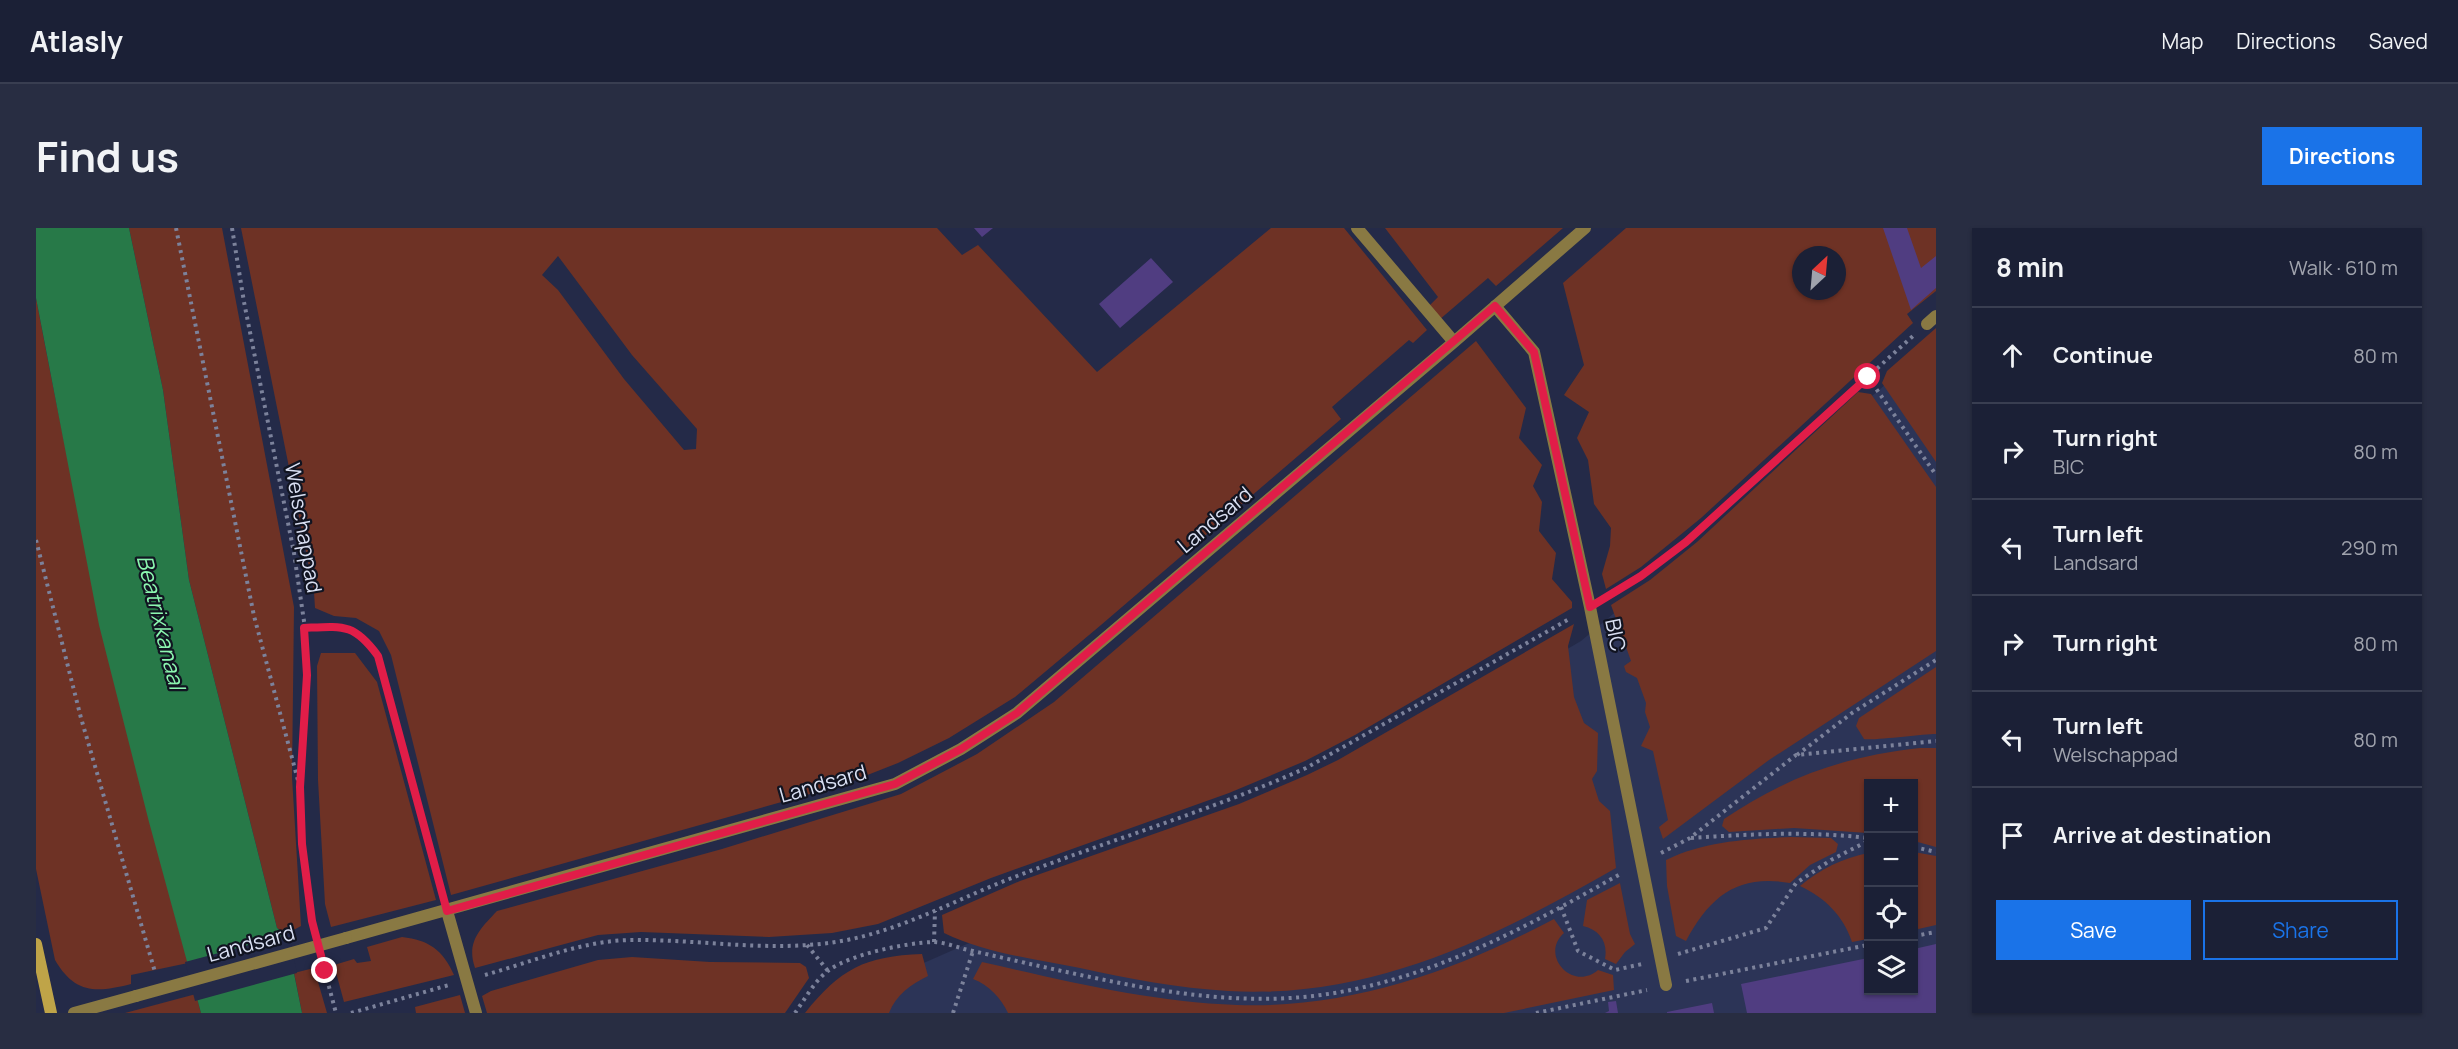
<!DOCTYPE html>
<meta charset="utf-8">
<style>
:root{--surface:#1b2036;--page:#282d42;--text:#f1f3f6;--muted:#a0a3ad;--line:#393e51;--accent:#1a73e8}
body{margin:0;font-family:Manrope,sans-serif;background:var(--page);color:var(--text)}
.controls{position:absolute;right:18px;bottom:18px;display:grid;overflow:hidden;border-radius:0px;box-shadow:0 2px 4px #0004}
.controls button{width:54px;height:54px;display:grid;place-items:center;padding:0;border:0;border-bottom:2px solid var(--line);background:var(--surface);color:var(--text);font:30px sans-serif}
.compass{position:absolute;left:1756px;top:18px;width:54px;height:54px;border-radius:50%;background:var(--surface);box-shadow:0 2px 4px #0004;rotate:26deg}
.stop{position:absolute;width:18px;height:18px;margin:-14px;border:4px solid #e11d48;border-radius:50%;background:#fff}
.stop.end{background:#e11d48;border-color:#fff;box-shadow:0 2px 6px #0008}
.list{margin:0;padding:0;list-style:none}
h2{display:flex;justify-content:space-between;align-items:center;height:78px;margin:0;padding:0 24px;font-size:26px}
h2 small{font-size:20px;font-weight:400;color:var(--muted)}
.list li{display:grid;grid-template-columns:39px 1fr auto;gap:18px;align-items:center;box-sizing:border-box;height:96px;padding:0 24px;border-top:2px solid var(--line)}
.list b{display:block;font-size:22px;white-space:nowrap}
.list p{margin:0;font-size:20px;white-space:nowrap;color:var(--muted)}
.list em{font-size:20px;font-style:normal;color:var(--muted)}
.actions{display:flex;gap:12px;padding:18px 24px}
.actions a{flex:1;padding:14px 0;border:2px solid var(--accent);border-radius:0px;text-align:center;font-size:21px;color:var(--accent)}
.actions .main{background:var(--accent);color:#fff}
.icon{flex:none;width:33px;height:33px;fill:none;stroke:currentColor;stroke-width:2;stroke-linecap:round;stroke-linejoin:round}
.map{position:relative;flex:none;width:1900px;height:785px;overflow:hidden;border-radius:0px}
header{display:flex;align-items:center;gap:36px;box-sizing:border-box;height:84px;padding:0 30px;background:var(--surface);border-bottom:2px solid var(--line)}
header strong{font-size:28px}
nav{display:flex;gap:33px;margin-inline-start:auto;font-size:21px}
.intro{display:flex;align-items:center;justify-content:space-between;box-sizing:border-box;height:144px;padding:0 36px}
h1{margin:0;font-size:42px}
.button{padding:15px 27px;border-radius:0px;background:var(--accent);color:#fff;font-size:21px;font-weight:700}
main{display:flex;gap:36px;padding:0 36px}
aside{flex:1;background:var(--surface);border-radius:0px;box-shadow:0 2px 4px #0004}
.map>svg:first-child{display:block}
.built{fill:#2c3457;fill-rule:evenodd}
.green{fill:#6e3225;fill-rule:evenodd}
.water{fill:#277948}
.pier{fill:#242a48}
.building{fill:#503d81}
.lines{fill:none;stroke-linecap:round;stroke-linejoin:round}
.path{stroke:#7c829b;stroke-width:4;stroke-dasharray:3 4.5;stroke-linecap:butt}
.street{stroke:#897943;stroke-width:12}
.secondary{stroke:#bfa448;stroke-width:12}
.street-bridge{stroke:#897943;stroke-width:12}
.route{stroke:#e11d48;stroke-width:8}
.labels{text-anchor:middle;stroke-width:4.5;stroke-linejoin:round;paint-order:stroke}
.street-label{font-size:21px;fill:#d9dff2;stroke:#111421}
.water-label{font-size:22px;font-style:italic;fill:#8cf7b0;stroke:#111421}
</style>
<header>
<strong>Atlasly</strong>
<nav><a>Map</a><a>Directions</a><a>Saved</a></nav>
</header>
<div class="intro"><h1>Find us</h1><a class="button">Directions</a></div>
<main>
<div class="map">
<svg width="1900" height="785" viewBox="0 0 1900 785">
<rect width="100%" height="100%" fill="#242a48"/>
<path class="built" d="M1900 114V785H774L1315 547 1545 413ZM1832 556H1878V762H1832Z"/>
<path class="green" d="M93 0H186L258 379 256 549 265 698 250 706 241 700 153 352 127 162Z
M205 0H901L926 27 942 17 1061 144 1235 0H1308L1391 102 1377 115 1373 112 1296 179 1305 191 1065 397 979 469 913 510 862 535 806 557 415 667 355 427 343 403 320 390 298 388 279 380 278 364ZM522 28 596 127 661 201 660 221 648 222 588 151 522 62 506 47Z
M1349 0H1527L1460 58 1452 50 1403 92 1392 79 1402 69Z
M1590 0H1900V63L1871 86 1877 95 1665 290 1605 339 1570 361 1566 346 1574 318 1575 300 1558 276 1552 232 1541 210 1553 184 1528 167 1548 137 1527 55ZM1765 27H1801V63H1765Z
M0 70C42 292 92 517 152 735L95 747V756C60 765 39 766 19 732L0 641Z
M1900 100V234L1846 155 1851 143Z
M1440 113 1490 180 1483 210 1506 237 1497 258 1506 274 1503 303 1520 325 1516 351 1536 374V380L1319 507 1269 533 1193 565 955 650 842 696 796 705 733 709 605 704 562 707 439 740C430 714 444 701 461 683L686 621 865 566 941 526 1018 474Z
M1822 164 1835 166 1900 259V423L1733 532 1627 611 1623 599 1632 592 1617 523 1605 518 1614 499 1609 484 1610 475 1601 450 1590 444 1588 438 1595 433 1575 377 1614 352 1661 314Z
M1538 396 1532 418 1538 469 1548 495 1562 505 1561 543 1556 551 1563 573 1574 583 1580 640C1457 710 1338 771 1192 763 1142 760 1093 751 1044 740 999 731 949 725 908 705L906 687 984 653 1203 576 1271 547 1302 532Z
M285 425H319L341 454 400 672 295 699 289 676 282 552 281 438Z
M1900 439V506C1886 506 1836 513 1828 511L1820 498 1823 490Z
M1884 520H1900V619L1878 613V556H1832V605L1758 600 1693 604 1686 598 1688 591C1750 549 1809 528 1884 520Z
M1755 609 1795 610 1802 616 1800 624 1774 637 1754 655C1702 646 1674 668 1650 713L1640 708 1631 658 1630 632C1669 613 1712 611 1755 609Z
M1878 624 1900 628V697L1878 702Z
M1832 625V711L1816 714C1807 687 1789 670 1764 658 1784 641 1807 630 1832 625Z
M1584 655 1594 706 1599 716 1589 724 1580 736 1569 731C1572 714 1564 702 1547 698L1551 672Z
M1518 691 1528 705C1503 727 1537 764 1562 742L1577 747 1578 762 1468 785H972C965 770 953 757 937 751L946 734C1030 753 1115 774 1201 777 1314 781 1420 743 1518 691Z
M366 709C393 712 407 722 418 747L308 774 298 737 318 731 321 735 335 733 331 719Z
M886 726 892 748C875 756 860 767 853 785H769C804 741 829 728 886 726Z
M596 729 674 734 764 735 770 739 773 750 749 785H451L446 768 455 763 562 732Z
M278 740 291 785H266L258 745Z
M160 766 165 785H89Z
M424 767 429 785H380L379 779Z"/>
<path class="water" d="M0 0H93L127 162 153 352 241 700 250 706 266 785H165L113 594 63 397 0 70Z"/>
<path class="pier" d="M253 706 261 745 159 773 149 734Z"/>
<path class="building" d="M938 0H957L946 9Z
M1847 0H1871L1885 40 1900 28V60L1875 82Z
M1115 30 1137 54 1084 100 1063 76Z
M1900 716V785H1711L1705 756 1832 730V762H1878V721Z
M1580 773 1582 785H1569L1573 783 1572 774Z
M1676 775 1678 785H1631V784Z"/>
<g class="lines">
<path class="path" d="M140 0 218 388 263 556
M196 0 208 74 258 325 269 400 271 447 264 559 266 616 278 699
M1832 149 1900 247
M0 312 45 490 119 744
M1572 367 1605 347 1650 313 1877 108
M269 400C308 398 318 394 342 428L406 663
M1761 527 1816 485 1900 432
M1655 610C1714 606 1773 603 1832 610
M1878 619 1900 624
M1625 625 1654 610 1760 527 1900 513
M1525 679 1542 723 1579 742 1606 736
M1878 708 1900 704
M898 714 899 683
M771 717 792 743
M1642 726 1730 700 1760 655 1795 632 1832 613
M287 736 300 785
M449 747C495 734 545 713 594 712 667 711 739 726 811 712 871 700 925 669 981 648 1077 611 1176 582 1270 540L1535 390
M1650 753 1832 717
M315 785 413 757
M759 785C769 771 779 752 793 742 816 726 869 715 897 714 907 714 918 718 928 721 950 726 972 731 994 736 1086 756 1182 779 1277 768 1389 755 1489 700 1586 645
M917 785 937 723
M1500 785 1611 762"/>
<path class="street" d="M1321 0 1418 114
M1459 78 1498 124 1554 379 1630 757
M1891 96 1900 88
M411 683 440 785
M310 710 859 556 925 521 981 485 1418 114 1549 0
M38 785 100 768"/>
<path class="secondary" d="M0 716 15 785"/>
<path class="street-bridge" d="M100 768 310 710"/>
</g>
<g class="lines">
<path class="route" d="M289 743 276 693 266 616 264 559 271 447 268 400C307 398 318 395 342 428L411 683 859 556 925 521 981 485 1459 78 1498 124 1554 379 1605 348 1650 314 1832 149"/>
</g>
<g class="labels">
<g class="street-label">
<text transform="translate(1179 292) rotate(-40)" y="7">Landsard</text>
<text transform="translate(267 300) rotate(80)" y="7">Welschappad</text>
<text transform="translate(1579 407) rotate(79)" y="7">BIC</text>
<text transform="translate(787 556) rotate(-16)" y="7">Landsard</text>
<text transform="translate(215 716) rotate(-15)" y="7">Landsard</text>
</g>
<g class="water-label">
<text transform="translate(125 394) rotate(76)" y="8">Beatrixkanaal</text>
</g>
</g>
</svg>
<div class="controls">
<button>+</button>
<button>−</button>
<button><svg class="icon" aria-label="locate" viewBox="0 0 24 24"><circle cx="12" cy="12" r="6"/><path d="M12 2v4M12 18v4M2 12h4M18 12h4"/></svg></button>
<button><svg class="icon" aria-label="layers" viewBox="0 0 24 24"><path d="M12 4l9 5-9 5-9-5zM3 14l9 5 9-5"/></svg></button>
</div>
<svg class="compass" viewBox="-18 -18 36 36"><path d="M0-13l5 13h-10z" fill="#e53935"/><path d="M0 13l5-13h-10z" fill="#a0a3ad"/></svg>
<div class="stop" style="left:1832px;top:149px"></div>
<div class="stop end" style="left:289px;top:743px"></div>
</div>
<aside>
<h2>8 min<small>Walk · 610 m</small></h2>
<ul class="list">
<li><svg class="icon" aria-label="ahead" viewBox="0 0 24 24"><path d="M12 20V5M6 11l6-6 6 6"/></svg><div><b>Continue</b></div><em>80 m</em></li>
<li><svg class="icon" aria-label="right" viewBox="0 0 24 24"><path d="M7 20v-9h11M14 6l5 5-5 5"/></svg><div><b>Turn right</b><p>BIC</p></div><em>80 m</em></li>
<li><svg class="icon" aria-label="left" viewBox="0 0 24 24"><path d="M17 20v-9H6M10 6l-5 5 5 5"/></svg><div><b>Turn left</b><p>Landsard</p></div><em>290 m</em></li>
<li><svg class="icon" aria-label="right" viewBox="0 0 24 24"><path d="M7 20v-9h11M14 6l5 5-5 5"/></svg><div><b>Turn right</b></div><em>80 m</em></li>
<li><svg class="icon" aria-label="left" viewBox="0 0 24 24"><path d="M17 20v-9H6M10 6l-5 5 5 5"/></svg><div><b>Turn left</b><p>Welschappad</p></div><em>80 m</em></li>
<li><svg class="icon" aria-label="arrive" viewBox="0 0 24 24"><path d="M6 21V4h12l-3 4 3 4H6"/></svg><div><b>Arrive at destination</b></div></li>
</ul>
<div class="actions"><a class="main">Save</a><a>Share</a></div>
</aside>
</main>
